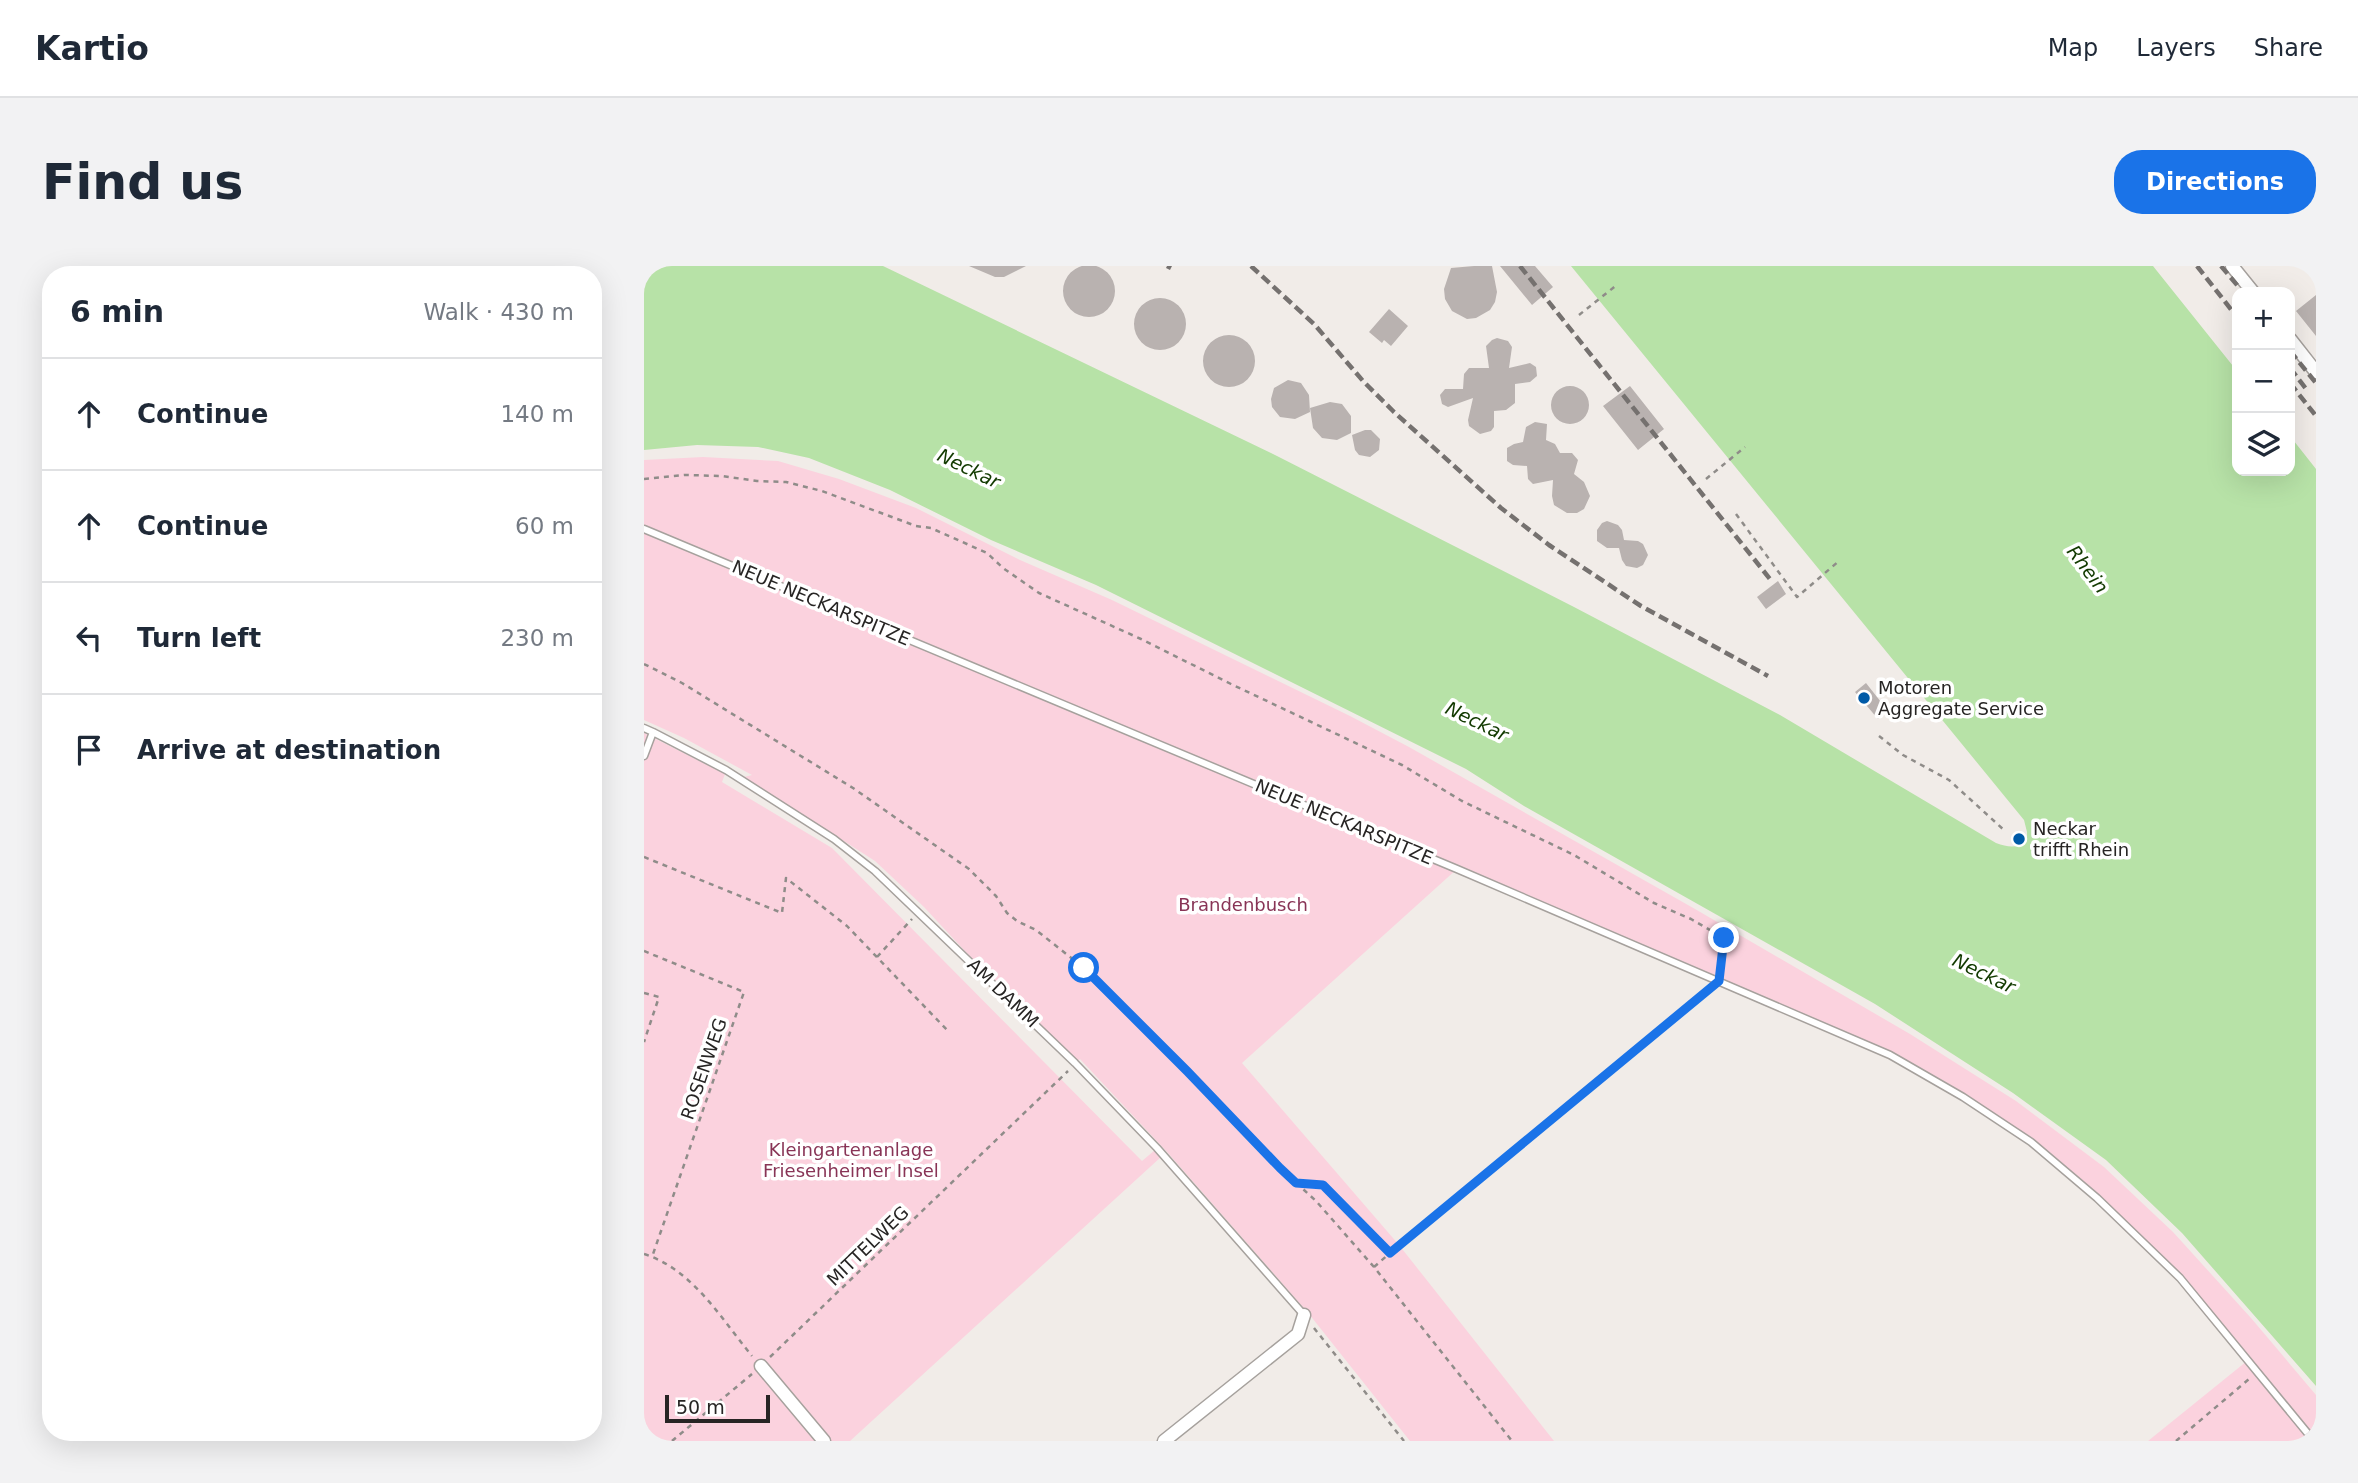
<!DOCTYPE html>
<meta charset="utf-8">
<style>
:root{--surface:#fff;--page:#f2f2f3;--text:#1f2937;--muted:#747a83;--line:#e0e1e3;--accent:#1a73e8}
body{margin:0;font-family:"DejaVu Sans",sans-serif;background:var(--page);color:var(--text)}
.controls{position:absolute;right:21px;top:21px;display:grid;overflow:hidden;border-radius:14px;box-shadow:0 7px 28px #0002}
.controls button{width:63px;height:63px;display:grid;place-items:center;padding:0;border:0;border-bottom:2px solid var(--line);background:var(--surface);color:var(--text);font:35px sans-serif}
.scale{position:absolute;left:21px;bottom:18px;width:105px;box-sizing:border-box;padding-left:7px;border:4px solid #272524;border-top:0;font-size:19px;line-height:24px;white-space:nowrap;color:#272524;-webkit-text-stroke:5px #fff;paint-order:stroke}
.stop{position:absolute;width:21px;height:21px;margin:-16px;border:5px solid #1a73e8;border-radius:50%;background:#fff}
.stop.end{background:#1a73e8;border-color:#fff;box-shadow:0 2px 7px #0008}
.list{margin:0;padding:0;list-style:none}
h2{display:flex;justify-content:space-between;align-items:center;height:91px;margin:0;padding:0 28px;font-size:30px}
h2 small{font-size:23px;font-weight:400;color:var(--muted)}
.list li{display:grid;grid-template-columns:46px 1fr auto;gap:21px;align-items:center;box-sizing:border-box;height:112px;padding:0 28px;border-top:2px solid var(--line)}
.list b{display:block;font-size:26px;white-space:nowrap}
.list em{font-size:23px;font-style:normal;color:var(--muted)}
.icon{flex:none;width:38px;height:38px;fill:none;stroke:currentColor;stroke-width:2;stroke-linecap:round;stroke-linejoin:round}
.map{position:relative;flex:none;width:1672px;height:1175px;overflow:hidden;border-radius:28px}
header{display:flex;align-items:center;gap:42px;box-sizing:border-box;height:98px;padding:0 35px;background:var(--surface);border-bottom:2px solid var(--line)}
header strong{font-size:33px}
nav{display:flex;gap:38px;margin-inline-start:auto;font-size:24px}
.intro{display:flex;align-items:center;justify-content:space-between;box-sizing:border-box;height:168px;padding:0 42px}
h1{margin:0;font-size:49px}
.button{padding:18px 32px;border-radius:28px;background:var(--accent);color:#fff;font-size:24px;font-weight:700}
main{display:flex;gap:42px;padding:0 42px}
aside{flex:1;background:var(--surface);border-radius:28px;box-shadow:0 7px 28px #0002}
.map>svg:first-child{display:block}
.green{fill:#fbd2de}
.water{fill:#b7e2a7}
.building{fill:#b9b2b0}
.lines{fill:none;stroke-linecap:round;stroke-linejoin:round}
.lane-casing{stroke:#a6a19d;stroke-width:9}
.street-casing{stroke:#a6a19d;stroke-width:15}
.path{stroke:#8f8c89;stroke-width:2.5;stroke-dasharray:5 5;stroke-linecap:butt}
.lane{stroke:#fff;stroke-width:6}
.street{stroke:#fff;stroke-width:12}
.rail{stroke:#75716f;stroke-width:4.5;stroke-dasharray:10 5;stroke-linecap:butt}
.route{stroke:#1a73e8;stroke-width:9}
.poi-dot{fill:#005aa7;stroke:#fff;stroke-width:2.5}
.labels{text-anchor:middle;stroke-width:7;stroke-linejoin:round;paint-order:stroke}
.street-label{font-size:18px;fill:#272524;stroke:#fff}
.poi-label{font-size:18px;fill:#272524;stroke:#fff;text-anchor:start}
.park-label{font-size:18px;fill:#883456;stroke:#fff}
.water-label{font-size:19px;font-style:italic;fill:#123a00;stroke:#fff}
</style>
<header>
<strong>Kartio</strong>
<nav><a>Map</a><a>Layers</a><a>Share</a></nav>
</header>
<div class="intro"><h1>Find us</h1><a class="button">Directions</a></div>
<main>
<aside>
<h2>6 min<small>Walk · 430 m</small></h2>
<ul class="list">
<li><svg class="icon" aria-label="ahead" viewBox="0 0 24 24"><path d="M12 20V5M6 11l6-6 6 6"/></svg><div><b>Continue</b></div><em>140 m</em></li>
<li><svg class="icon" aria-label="ahead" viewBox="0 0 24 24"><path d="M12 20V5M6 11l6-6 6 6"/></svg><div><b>Continue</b></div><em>60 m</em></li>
<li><svg class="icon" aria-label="left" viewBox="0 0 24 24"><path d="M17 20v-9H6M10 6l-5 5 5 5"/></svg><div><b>Turn left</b></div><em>230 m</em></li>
<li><svg class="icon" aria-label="arrive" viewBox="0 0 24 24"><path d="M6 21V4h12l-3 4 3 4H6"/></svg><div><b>Arrive at destination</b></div></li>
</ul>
</aside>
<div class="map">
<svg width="1672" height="1175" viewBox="0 0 1672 1175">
<rect width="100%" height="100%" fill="#f1ece8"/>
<path class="green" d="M59 191 134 195 195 213 272 242 376 294 468 334 706 450 765 481 1051 643 1266 768 1372 835 1460 901 1529 966 1607 1052 1672 1129V1161L1666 1165 1627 1125 1666 1175H1504L1603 1095 1536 1012 1453 932 1387 876 1246 789 813 603 598 797 755 979 910 1175H766L665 1048 523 886 436 793 431 797 358 725 280 641 231 595 100 511 108 509 40 472 0 454V194Z
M0 467 81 508 78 516 188 582 498 895 511 884 517 891 206 1175H0Z"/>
<path class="water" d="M0 0H239L633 190 930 341 1136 449 1352 577C1364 581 1372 583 1383 575V566L1380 554 927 0H1509L1593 105V205H1646V170L1672 203V1120L1538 967 1462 894 1369 827 1231 738 880 540 822 503 452 319 347 274 246 224 165 192 114 181 53 179 0 184Z"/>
<path class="building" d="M419 25a26 26 0 1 1 52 0a26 26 0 1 1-52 0Z
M325 0H382L360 11H351Z
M830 0H848L853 26 851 36 846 44 832 52 823 53 808 45 801 33 800 23 807 2Z
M856 0H891L909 21 888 39Z
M1672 29V70L1652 45Z
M490 58a26 26 0 1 1 52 0a26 26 0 1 1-52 0Z
M745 43 764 60 747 80 740 74 738 77 725 66Z
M559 95a26 26 0 1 1 52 0a26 26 0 1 1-52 0Z
M853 72 864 75 868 81 865 102 886 97 892 101 893 110 886 116 871 118V137L862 144 850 145V161L847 165 836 168 825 160 824 154 829 132 804 141 798 138 796 129 801 123H819L820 108 825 102H845L842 80 848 74Z
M644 114 657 117 665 129 666 146 651 153 636 151 628 141 627 133 630 122Z
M986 120 1020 163 994 184 959 140Z
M907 139a19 19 0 1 1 38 0a19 19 0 1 1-38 0Z
M686 136 698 138 707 150V167L693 174 678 172 669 162 666 142Z
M891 156 903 158 902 174 911 178 916 187H928L934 194 930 208 940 216 946 230 940 243 933 247H923L910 239 908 230 909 214 889 218 884 213 883 200 869 199 863 195V182L870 178 879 176 882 161Z
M721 164H727L736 173 735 184 726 191 715 189 711 184 708 169Z
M963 255 974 259 978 264 980 274 994 275 999 278 1004 289 999 299 993 302 982 300 978 294 975 282H963L953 275V264L958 257Z
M1134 315 1142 328 1122 343 1113 331Z
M1222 417 1244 445 1234 453 1211 426Z"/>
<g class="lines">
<defs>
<path id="lane" d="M0 263 813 603 1246 789 1319 831 1387 876 1453 932 1536 1012 1670 1175
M0 462 9 466 0 490
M9 466 82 504 190 573 231 605 431 797 513 882 660 1049"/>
<path id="street" d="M1588 0 1609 26
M1646 73 1672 106
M117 1100 180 1175
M520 1175 654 1068 660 1049"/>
</defs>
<use href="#lane" class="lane-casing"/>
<use href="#street" class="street-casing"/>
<path class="path" d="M935 49 974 18
M0 213 41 209 78 210 113 215 142 216 178 225 272 260 287 262 343 287 359 302 395 327 497 373 587 418 758 499 818 535 930 589 1010 637 1047 653 1080 672 1076 707
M1062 213 1101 181
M1092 248 1153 331 1195 295
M0 398 38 417 209 522 325 603 352 630 363 647 373 655 392 664 440 702 543 805 636 902 672 935 730 1001 868 1175
M1235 470 1259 489 1305 514 1360 564
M0 591 138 647 142 612 203 660 305 766
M0 685 100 726 8 991
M233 691 268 653
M0 727 15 731 0 776
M652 917 679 919 746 987 1066 723
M0 988C48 1003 77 1052 108 1090
M730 1001 746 987
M670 1062 760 1175
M126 1091 424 805
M0 1169 5 1175
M28 1175 108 1108
M1532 1175 1605 1113"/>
<use href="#lane" class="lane"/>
<use href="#street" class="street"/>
<path class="rail" d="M523 0 527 2
M607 0 670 58 719 115 750 146 857 242 905 279 997 340 1124 410
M876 0 1126 313
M1553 0 1593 51
M1577 0 1599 26
M1646 85 1672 117
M1646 102 1663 124
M1646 117 1672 150"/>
</g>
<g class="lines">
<path class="route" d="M440 702 543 805 636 902 652 917 679 919 746 987 1075 715 1080 672"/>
</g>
<g class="poi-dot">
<circle cx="1220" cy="432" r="7"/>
<circle cx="1375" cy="573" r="7"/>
</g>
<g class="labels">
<g class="street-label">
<text transform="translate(177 337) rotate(23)" y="6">NEUE NECKARSPITZE</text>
<text transform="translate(700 556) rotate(23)" y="6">NEUE NECKARSPITZE</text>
<text transform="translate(359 727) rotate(44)" y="6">AM DAMM</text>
<text transform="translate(60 803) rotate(-71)" y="6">ROSENWEG</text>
<text transform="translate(224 980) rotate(-44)" y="6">MITTELWEG</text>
</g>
<g class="poi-label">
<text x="1234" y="428">Motoren<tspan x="1234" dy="21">Aggregate Service</tspan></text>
<text x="1389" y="569">Neckar<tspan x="1389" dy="21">trifft Rhein</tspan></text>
</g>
<g class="park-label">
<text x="599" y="645">Brandenbusch</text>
<text x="207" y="890">Kleingartenanlage<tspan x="207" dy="21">Friesenheimer Insel</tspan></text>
</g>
<g class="water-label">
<text transform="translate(325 202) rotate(26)" y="7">Neckar</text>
<text transform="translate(1444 303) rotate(53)" y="7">Rhein</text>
<text transform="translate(833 455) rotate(26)" y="7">Neckar</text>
<text transform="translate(1340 707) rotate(26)" y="7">Neckar</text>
</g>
</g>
</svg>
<div class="controls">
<button>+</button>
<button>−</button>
<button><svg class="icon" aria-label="layers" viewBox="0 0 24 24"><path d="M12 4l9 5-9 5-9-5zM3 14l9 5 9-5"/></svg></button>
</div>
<div class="scale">50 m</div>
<div class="stop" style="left:440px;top:702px"></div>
<div class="stop end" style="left:1080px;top:672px"></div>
</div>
</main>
